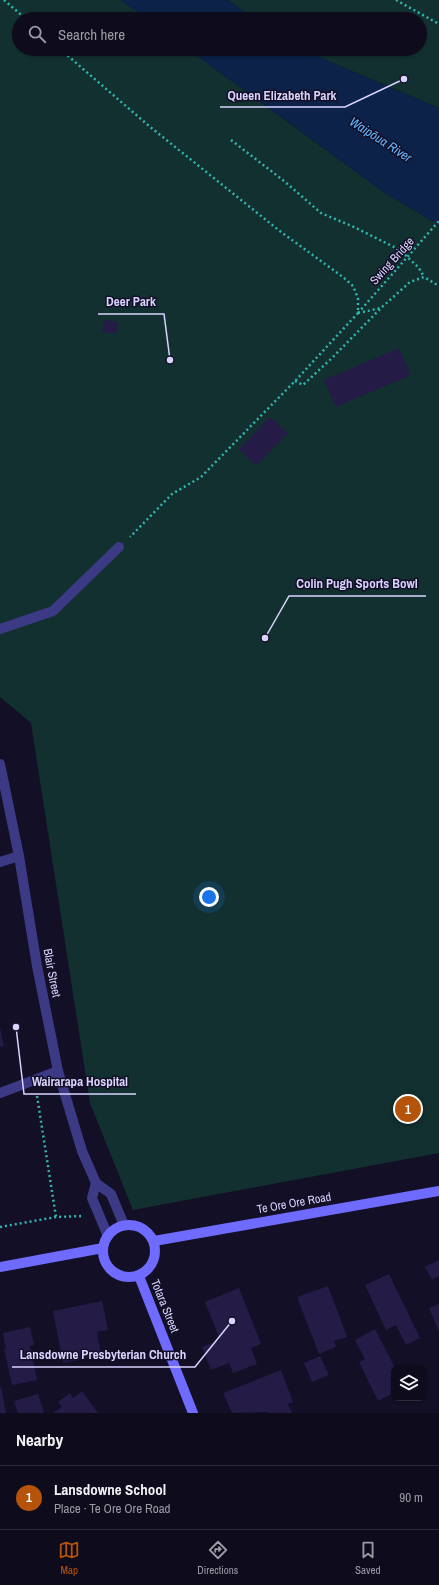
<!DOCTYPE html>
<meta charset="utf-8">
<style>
:root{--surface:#0e0b1c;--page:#1c1929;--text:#f1f3f6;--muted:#9b9ba3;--line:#2e2b3b;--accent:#b45309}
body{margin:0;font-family:"Archivo Narrow",sans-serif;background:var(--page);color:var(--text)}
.controls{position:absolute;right:12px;bottom:12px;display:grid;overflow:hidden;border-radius:8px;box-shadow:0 1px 3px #0004}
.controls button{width:36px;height:36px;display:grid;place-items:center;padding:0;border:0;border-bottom:1px solid var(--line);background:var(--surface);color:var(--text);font:20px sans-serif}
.you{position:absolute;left:209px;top:897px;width:14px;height:14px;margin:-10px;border:3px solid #fff;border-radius:50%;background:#1a73e8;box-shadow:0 0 0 6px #1a73e833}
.badge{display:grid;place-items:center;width:26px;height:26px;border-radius:50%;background:var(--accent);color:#fff;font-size:13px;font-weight:700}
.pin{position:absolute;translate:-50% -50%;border:2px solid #fff;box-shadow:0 1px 4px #0006}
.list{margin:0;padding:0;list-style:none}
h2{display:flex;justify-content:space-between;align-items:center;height:52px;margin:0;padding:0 16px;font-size:17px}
h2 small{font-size:13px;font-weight:400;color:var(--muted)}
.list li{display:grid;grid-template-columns:26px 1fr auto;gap:12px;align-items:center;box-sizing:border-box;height:64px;padding:0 16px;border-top:1px solid var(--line)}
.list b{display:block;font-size:15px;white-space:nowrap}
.list p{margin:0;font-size:13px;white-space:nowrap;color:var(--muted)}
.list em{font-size:13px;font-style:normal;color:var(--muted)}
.icon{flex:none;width:22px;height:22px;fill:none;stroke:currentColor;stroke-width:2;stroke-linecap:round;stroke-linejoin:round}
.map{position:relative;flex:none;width:439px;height:1413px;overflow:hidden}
.search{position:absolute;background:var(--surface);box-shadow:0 1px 3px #0004;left:12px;right:12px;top:12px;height:44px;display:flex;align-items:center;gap:10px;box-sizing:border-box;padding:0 14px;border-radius:22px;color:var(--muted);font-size:15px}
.sheet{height:116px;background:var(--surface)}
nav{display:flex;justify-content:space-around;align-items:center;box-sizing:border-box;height:56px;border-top:1px solid var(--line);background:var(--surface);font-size:11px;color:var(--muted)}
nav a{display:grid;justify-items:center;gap:2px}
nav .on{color:var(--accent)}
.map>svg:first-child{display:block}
.green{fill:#12302f}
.water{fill:#0c2248}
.building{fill:#241b47}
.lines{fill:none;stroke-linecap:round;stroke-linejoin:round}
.path{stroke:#2fb8b0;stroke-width:2.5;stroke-dasharray:2 3;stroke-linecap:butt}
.lane{stroke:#3d3a85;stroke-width:10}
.street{stroke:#3d3a85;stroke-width:10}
.secondary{stroke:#6f6bff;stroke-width:10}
.path-bridge{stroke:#2fb8b0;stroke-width:2.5;stroke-dasharray:2 3;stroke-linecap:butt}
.labels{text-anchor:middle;stroke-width:3;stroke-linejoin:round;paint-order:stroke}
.street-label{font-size:12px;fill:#d9d4ff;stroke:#130f26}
.water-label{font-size:13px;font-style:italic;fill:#62b6ff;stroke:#130f26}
.leader{fill:none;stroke:#d9d4ff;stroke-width:1.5}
.callout-dot{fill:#d9d4ff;stroke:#130f26;stroke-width:1.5}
.callout-label{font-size:13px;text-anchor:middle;font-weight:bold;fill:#d9d4ff;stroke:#130f26;stroke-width:3;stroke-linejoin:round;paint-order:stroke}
</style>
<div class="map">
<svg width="439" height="1413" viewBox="0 0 439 1413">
<rect width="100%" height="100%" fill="#130f26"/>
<path class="green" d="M0 0H121L147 19H19V49H188L385 193 439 225V1153L133 1210 90 1103 31 723 0 697Z
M228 0H439V108L300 49H420V19H254Z"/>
<path class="water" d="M121 0H228L254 19H147Z
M188 49H300L439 108V225L385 193Z"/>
<path class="building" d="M104 320 118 322 116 334 102 332Z
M399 348 411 375 336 407 324 380Z
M270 417 288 433 256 466 239 449Z
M0 1028 4 1046 0 1047Z
M439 1260V1276L432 1280 425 1267Z
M389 1274 420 1338 406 1345 396 1325 386 1330 365 1285Z
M328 1286 347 1337 334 1341 336 1347 319 1354 297 1297Z
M239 1288 261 1344 251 1348 257 1364 233 1373 229 1363 211 1370 202 1347 220 1340 205 1302Z
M102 1301 108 1330 97 1332 101 1355 63 1363 53 1311Z
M439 1304V1332L429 1308Z
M30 1327 34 1345 30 1346 37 1380 12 1385 4 1349H6L3 1333Z
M375 1329 395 1368 394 1393 378 1401 359 1362 365 1359 355 1340Z
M320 1356 329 1375 312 1382 304 1363Z
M281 1370 293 1402 288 1404 292 1413H268V1412L232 1413 223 1393Z
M0 1387H1L6 1413H0Z
M82 1391 98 1413H53L62 1407 58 1402 70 1393 73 1398Z
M38 1394 44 1413H18L14 1401Z"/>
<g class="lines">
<path class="path" d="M4 0 26 19
M396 0 439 24
M60 49 149 126 281 232 343 277 353 286 358 298V313L295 381 201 477 172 494 130 537
M231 140 284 181 321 213 354 227 400 250 419 268 424 277
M358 313 381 308 410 282 424 277 439 286
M295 381 303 385 332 358 381 308
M37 1096 56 1217
M0 1227 56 1217 83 1216"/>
<path class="lane" d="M0 862 19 856
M0 1093 58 1071"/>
<path class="street" d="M0 629 53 611 119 547
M0 764 19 856 37 966 58 1071 82 1151 96 1183 111 1194 124 1225
M96 1183 92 1198 108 1236"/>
<path class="secondary" d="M103 1251a26 26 0 1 1 52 0a26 26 0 1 1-52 0Z
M154 1241 439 1191
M0 1267 103 1248
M139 1276 193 1413"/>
<path class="path-bridge" d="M358 313 439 221"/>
</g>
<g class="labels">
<g class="street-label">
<text transform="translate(392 261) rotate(-48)" y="4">Swing Bridge</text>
<text transform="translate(52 973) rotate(79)" y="4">Blair Street</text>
<text transform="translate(294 1203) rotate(-10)" y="4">Te Ore Ore Road</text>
<text transform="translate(165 1306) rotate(68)" y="4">Totara Street</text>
</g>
<g class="water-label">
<text transform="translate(381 139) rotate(33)" y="5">Waipōua River</text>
</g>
</g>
<path class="leader" d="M404 79L345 107H220M170 360L164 314H98M265 638L289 596H426M16 1027L24 1094H136M232 1321L195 1367H12"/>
<g class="callout-dot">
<circle cx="404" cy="79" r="4"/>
<circle cx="170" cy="360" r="4"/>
<circle cx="265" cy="638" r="4"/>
<circle cx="16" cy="1027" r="4"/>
<circle cx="232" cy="1321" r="4"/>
</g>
<g class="callout-label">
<text x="282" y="100">Queen Elizabeth Park</text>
<text x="131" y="306">Deer Park</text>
<text x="357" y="588">Colin Pugh Sports Bowl</text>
<text x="80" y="1086">Wairarapa Hospital</text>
<text x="103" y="1359">Lansdowne Presbyterian Church</text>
</g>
</svg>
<div class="controls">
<button><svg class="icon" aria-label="layers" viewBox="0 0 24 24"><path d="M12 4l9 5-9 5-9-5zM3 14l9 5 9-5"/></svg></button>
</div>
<div class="you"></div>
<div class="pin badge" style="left:408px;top:1109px">1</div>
<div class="search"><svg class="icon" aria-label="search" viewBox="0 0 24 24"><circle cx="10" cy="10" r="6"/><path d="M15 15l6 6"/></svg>Search here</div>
</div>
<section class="sheet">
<h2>Nearby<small></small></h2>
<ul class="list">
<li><span class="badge">1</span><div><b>Lansdowne School</b><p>Place · Te Ore Ore Road</p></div><em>90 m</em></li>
</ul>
</section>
<nav>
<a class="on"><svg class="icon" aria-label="map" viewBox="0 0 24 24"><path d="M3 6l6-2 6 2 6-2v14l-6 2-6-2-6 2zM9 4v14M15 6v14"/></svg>Map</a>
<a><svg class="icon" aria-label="directions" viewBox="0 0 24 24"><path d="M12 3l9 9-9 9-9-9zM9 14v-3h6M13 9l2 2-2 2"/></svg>Directions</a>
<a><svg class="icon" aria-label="saved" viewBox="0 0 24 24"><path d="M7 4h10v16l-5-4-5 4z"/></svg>Saved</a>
</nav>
